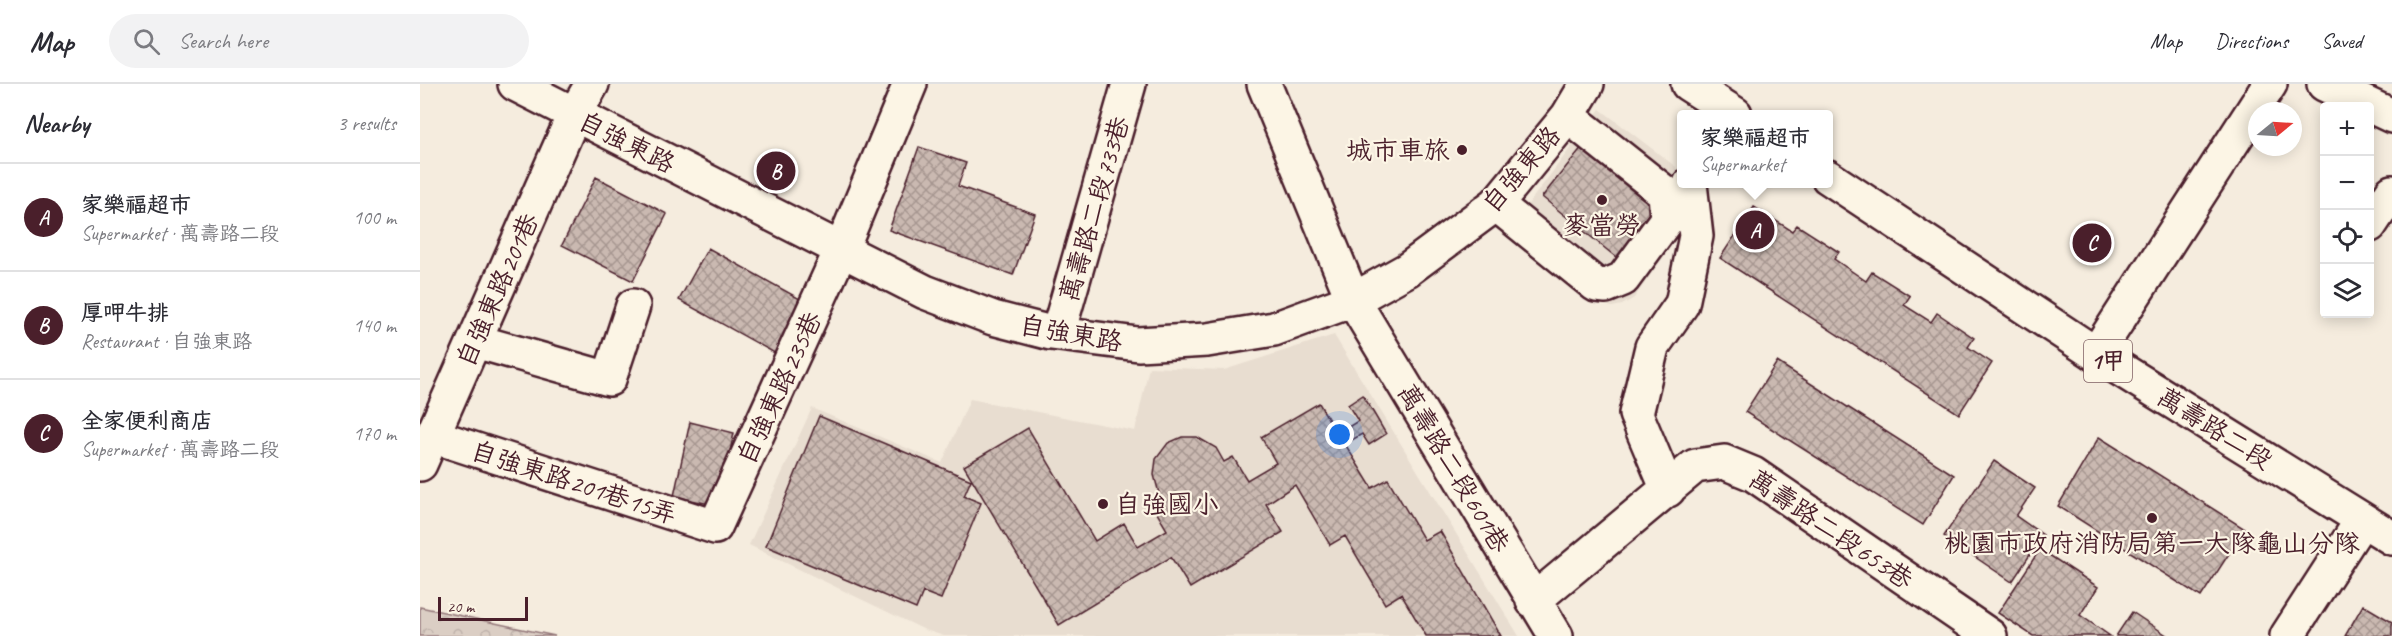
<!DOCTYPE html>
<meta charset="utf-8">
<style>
:root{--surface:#fff;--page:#f2f2f3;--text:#2b2b33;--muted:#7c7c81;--line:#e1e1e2;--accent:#4a1f2b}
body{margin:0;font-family:Caveat,"LXGW WenKai TC",sans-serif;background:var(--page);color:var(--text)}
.controls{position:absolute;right:18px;top:18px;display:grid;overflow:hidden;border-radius:6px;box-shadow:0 3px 15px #0003}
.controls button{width:54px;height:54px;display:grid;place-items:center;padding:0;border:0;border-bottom:2px solid var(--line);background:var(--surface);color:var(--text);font:30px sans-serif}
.compass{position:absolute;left:1828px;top:18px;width:54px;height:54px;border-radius:50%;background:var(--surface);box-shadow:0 3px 15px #0003;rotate:72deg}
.scale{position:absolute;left:18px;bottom:15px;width:90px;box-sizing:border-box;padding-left:6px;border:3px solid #4a1f2b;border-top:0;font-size:16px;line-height:21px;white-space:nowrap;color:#4a1f2b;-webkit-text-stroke:4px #fcf5e5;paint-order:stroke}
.you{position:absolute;left:920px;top:351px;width:21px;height:21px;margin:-15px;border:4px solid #fff;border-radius:50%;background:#1a73e8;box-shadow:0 0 0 9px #1a73e833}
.badge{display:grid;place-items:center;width:39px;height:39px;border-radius:50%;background:var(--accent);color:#fff;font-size:20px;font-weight:700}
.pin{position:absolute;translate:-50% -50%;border:3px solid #fff;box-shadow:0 2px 6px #0006}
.popup{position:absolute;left:1257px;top:26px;width:156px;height:78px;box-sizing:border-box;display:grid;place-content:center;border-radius:6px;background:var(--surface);filter:drop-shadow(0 2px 4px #0005);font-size:20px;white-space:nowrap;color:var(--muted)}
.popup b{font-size:22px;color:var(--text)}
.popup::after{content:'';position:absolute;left:50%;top:100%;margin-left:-12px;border:12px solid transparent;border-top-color:var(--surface)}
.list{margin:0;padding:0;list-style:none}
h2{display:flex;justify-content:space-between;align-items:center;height:78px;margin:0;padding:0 24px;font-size:26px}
h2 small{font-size:20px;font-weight:400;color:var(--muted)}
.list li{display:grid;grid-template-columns:39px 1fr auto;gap:18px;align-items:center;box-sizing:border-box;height:108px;padding:0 24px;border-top:2px solid var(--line)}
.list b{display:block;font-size:22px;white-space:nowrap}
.list p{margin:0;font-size:20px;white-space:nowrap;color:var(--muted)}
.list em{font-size:20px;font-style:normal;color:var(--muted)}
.icon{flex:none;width:33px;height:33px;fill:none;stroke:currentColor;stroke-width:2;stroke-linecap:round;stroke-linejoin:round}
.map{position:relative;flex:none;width:1972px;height:552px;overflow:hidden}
header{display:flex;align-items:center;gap:36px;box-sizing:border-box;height:84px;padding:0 30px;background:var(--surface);border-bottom:2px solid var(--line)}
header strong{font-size:28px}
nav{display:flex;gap:33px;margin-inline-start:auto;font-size:21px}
.search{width:420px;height:54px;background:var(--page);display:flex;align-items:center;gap:15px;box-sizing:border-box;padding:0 21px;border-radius:33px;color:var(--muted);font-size:22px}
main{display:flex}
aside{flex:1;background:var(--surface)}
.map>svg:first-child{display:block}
.built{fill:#e8ddd0}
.forest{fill:url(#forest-crowns);stroke:#927678;stroke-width:1.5}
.building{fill:url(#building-cross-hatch);stroke:#4a1f2b;stroke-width:1.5}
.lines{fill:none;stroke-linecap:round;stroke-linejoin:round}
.minor-casing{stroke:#4a1f2b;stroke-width:38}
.major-casing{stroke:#4a1f2b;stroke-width:38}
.minor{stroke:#fcf5e5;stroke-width:33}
.major{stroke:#fcf5e5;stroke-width:33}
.poi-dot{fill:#4a1f2b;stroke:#fcf5e5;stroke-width:2}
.labels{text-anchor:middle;stroke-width:4.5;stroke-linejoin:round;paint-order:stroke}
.shield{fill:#fcf5e5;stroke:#7f5f63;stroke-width:1.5}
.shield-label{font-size:24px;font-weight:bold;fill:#4a1f2b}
.street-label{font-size:26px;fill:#4a1f2b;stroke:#fcf5e5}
.poi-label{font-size:26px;fill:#4a1f2b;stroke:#fcf5e5}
</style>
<header>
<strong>Map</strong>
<div class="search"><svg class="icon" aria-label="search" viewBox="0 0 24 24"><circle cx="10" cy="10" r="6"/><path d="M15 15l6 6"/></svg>Search here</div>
<nav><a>Map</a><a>Directions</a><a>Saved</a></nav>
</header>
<main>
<aside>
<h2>Nearby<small>3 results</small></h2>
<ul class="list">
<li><span class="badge">A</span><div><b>家樂福超市</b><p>Supermarket · 萬壽路二段</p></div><em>100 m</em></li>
<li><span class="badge">B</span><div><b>厚呷牛排</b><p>Restaurant · 自強東路</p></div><em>140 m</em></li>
<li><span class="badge">C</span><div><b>全家便利商店</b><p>Supermarket · 萬壽路二段</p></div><em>170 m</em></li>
</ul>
</aside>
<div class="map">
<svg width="1972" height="552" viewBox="0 0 1972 552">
<defs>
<pattern id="forest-crowns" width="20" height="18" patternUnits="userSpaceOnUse" patternTransform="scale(1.5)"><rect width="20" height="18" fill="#dbcec4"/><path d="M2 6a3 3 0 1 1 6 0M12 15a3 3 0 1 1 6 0" fill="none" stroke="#bdb0a9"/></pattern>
<pattern id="building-cross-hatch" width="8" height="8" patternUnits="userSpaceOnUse" patternTransform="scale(1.5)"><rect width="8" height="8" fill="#cab9b1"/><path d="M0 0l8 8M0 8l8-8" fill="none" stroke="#a69690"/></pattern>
</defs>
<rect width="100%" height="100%" fill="#f5ecde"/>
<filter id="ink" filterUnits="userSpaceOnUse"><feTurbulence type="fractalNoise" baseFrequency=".0167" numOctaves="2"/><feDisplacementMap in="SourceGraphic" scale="12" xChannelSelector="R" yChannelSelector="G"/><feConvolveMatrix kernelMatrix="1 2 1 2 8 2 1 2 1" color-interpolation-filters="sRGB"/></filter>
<g filter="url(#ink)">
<path class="built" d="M1180 25 1256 83 1265 143 1214 214 1202 221 1192 223 1182 220 1090 144Z
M914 251 1099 552H524L505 546 329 461 392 324 522 379 550 315 715 347 729 283 804 286Z"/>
<path class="forest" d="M0 523 135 552H0Z"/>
<path class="building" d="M1166 58 1241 119 1197 174 1122 113Z
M499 63 546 79 538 102 615 130 593 191 469 146Z
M176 93 247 130 213 197 142 161Z
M1334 123 1372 147 1377 141 1419 168 1414 175 1446 197 1452 188 1490 212 1484 221 1511 238 1517 229 1554 254 1548 263 1572 279 1539 330 1300 174Z
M288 164 389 220 360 272 259 216Z
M1357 278 1534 391 1503 441 1325 328Z
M943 311 966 350 949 361 942 350 925 360 952 404 968 395 1004 456 1020 447 1081 552H1006L981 510 965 520 925 452 910 461 875 401 846 420 863 448 770 504 751 473 639 541 544 382 608 344 675 457 704 439 718 463 747 446 731 419 740 413 734 391 736 375 748 359 762 353H777L796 364 804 378 813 373 827 396 856 379 841 353 899 319 917 350 938 337 928 321Z
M399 332 551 396 544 412 561 419 521 515 503 508 496 525 346 462Z
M270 338 314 349 298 422 254 412Z
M1679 353 1825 445 1781 513 1638 422Z
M1574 377 1615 404 1596 432 1623 451 1592 498 1524 452Z
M1620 465 1678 503 1660 531 1690 552H1613L1578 529Z
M1943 521 1972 538V552H1925Z
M1712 528 1748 552H1696Z"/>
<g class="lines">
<defs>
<path id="minor" d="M95 0 505 208 573 234 631 249 718 260 787 256 854 245 933 216 987 186 1076 120 1148 32 1167 0
M844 0 933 216 1136 552
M1904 0 1972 32
M1076 120 1176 201 1186 202 1203 195 1247 135 1245 109 1148 32
M1950 141 1972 108
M638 249 709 0
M55 257 189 295 213 222
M1676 270 1850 0
M13 352 295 443 422 164 490 0
M0 380 154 31 172 0
M1248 406 1216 330 1232 263 1262 220 1276 152 1270 100
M1113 517 1275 382 1304 378 1333 390 1570 552
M1867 552 1942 436"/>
<path id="major" d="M1268 0 1315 30
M1408 93 1676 270 1972 454"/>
</defs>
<use href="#minor" class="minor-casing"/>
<use href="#major" class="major-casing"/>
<use href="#minor" class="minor"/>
<use href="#major" class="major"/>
</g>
</g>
<g class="poi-dot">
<circle cx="1042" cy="66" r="6"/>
<circle cx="1182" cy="116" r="6"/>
<circle cx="683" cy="420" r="6"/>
<circle cx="1732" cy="434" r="6"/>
</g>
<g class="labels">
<rect class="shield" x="1664" y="256" width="48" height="42" rx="4.5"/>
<g class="shield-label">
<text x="1688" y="285">1甲</text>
</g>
<g class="street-label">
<text transform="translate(207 58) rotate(27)" y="9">自強東路</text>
<text transform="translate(1101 85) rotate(-49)" y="9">自強東路</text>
<text transform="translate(674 125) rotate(-74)" y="9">萬壽路二段733巷</text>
<text transform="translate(77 206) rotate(-66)" y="9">自強東路201巷</text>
<text transform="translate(651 249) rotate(10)" y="9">自強東路</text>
<text transform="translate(359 304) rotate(-65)" y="9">自強東路235巷</text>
<text transform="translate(1795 344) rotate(32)" y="9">萬壽路二段</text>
<text transform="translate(1034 384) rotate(59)" y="9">萬壽路二段601巷</text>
<text transform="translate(154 398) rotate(18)" y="9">自強東路201巷15弄</text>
<text transform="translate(1411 445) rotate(34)" y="9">萬壽路二段653巷</text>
</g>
<g class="poi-label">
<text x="1030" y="75" text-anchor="end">城市車旅</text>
<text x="1182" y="150">麥當勞</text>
<text x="695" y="429" text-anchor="start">自強國小</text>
<text x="1732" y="468">桃園市政府消防局第一大隊龜山分隊</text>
</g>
</g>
</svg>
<div class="controls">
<button>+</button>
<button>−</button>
<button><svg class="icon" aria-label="locate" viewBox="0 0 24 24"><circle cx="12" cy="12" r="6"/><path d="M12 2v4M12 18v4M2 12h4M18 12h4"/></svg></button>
<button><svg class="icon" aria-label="layers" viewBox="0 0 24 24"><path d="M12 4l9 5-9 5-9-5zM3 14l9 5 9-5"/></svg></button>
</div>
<svg class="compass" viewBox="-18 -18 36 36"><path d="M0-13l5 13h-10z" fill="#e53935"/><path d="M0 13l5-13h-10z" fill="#7c7c81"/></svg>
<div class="scale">20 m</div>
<div class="you"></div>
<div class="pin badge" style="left:1335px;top:146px">A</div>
<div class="popup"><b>家樂福超市</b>Supermarket</div>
<div class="pin badge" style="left:356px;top:87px">B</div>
<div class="pin badge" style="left:1672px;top:159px">C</div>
</div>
</main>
